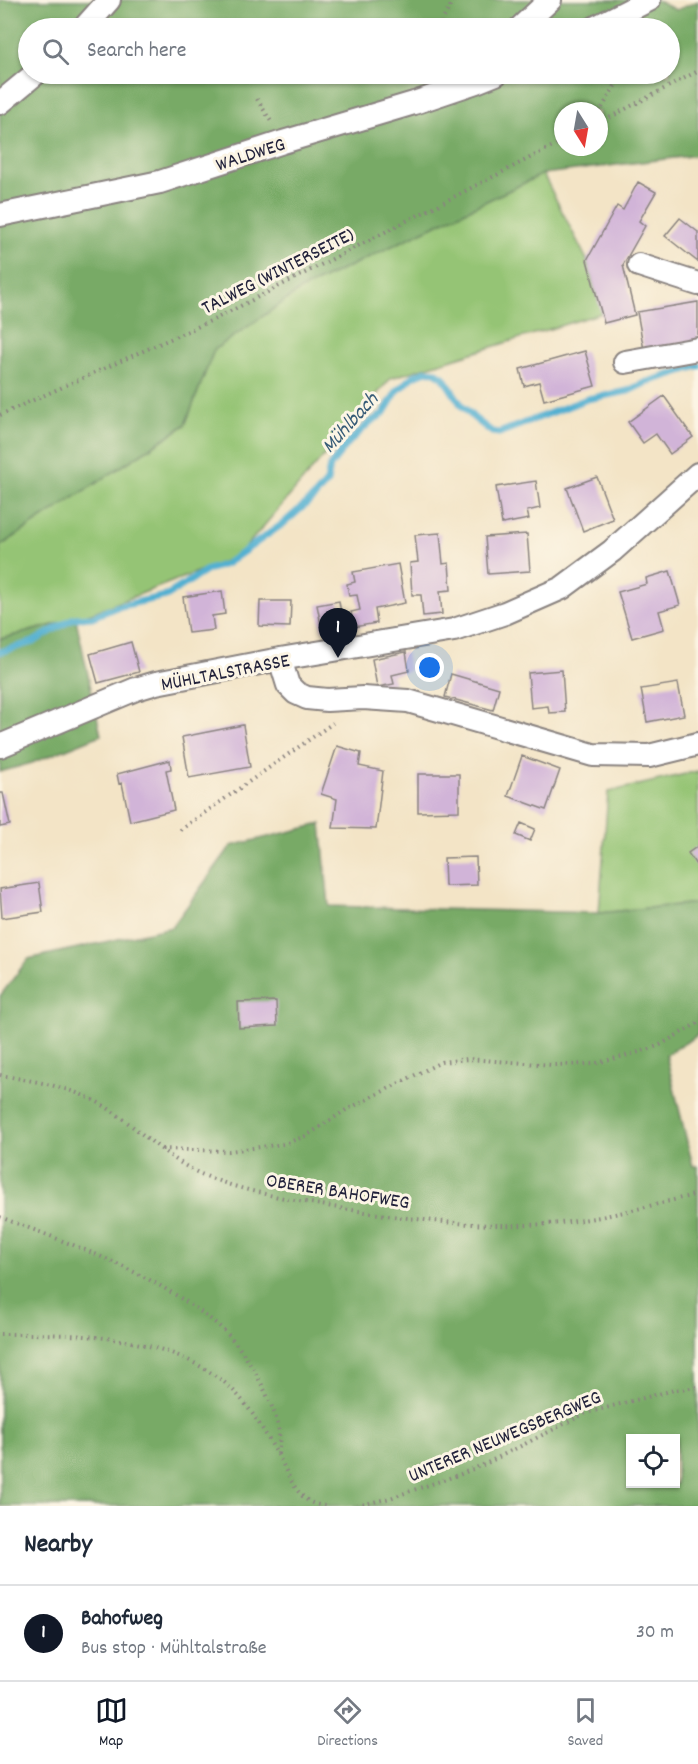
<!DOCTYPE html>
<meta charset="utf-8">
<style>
:root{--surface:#fff;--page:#f6f6f7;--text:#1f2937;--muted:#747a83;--line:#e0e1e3;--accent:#111827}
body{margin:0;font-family:Dekko,sans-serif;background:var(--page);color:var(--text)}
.controls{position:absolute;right:18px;bottom:18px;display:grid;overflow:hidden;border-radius:0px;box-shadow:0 2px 4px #0004}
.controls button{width:54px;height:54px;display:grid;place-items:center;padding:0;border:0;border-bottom:2px solid var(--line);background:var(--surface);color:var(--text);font:30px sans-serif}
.compass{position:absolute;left:554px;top:102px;width:54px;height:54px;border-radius:50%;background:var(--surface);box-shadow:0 2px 4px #0004;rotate:169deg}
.you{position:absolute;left:430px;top:668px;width:21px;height:21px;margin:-15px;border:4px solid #fff;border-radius:50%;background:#1a73e8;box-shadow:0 0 0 9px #1a73e833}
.badge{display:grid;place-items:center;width:39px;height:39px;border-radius:50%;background:var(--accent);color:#fff;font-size:20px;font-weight:700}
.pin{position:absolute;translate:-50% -50px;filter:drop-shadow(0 2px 3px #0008)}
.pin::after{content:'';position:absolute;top:32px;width:21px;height:18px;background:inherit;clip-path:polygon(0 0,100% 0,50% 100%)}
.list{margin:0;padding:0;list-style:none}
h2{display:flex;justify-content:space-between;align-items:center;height:78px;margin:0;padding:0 24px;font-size:26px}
h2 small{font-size:20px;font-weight:400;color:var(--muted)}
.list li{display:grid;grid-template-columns:39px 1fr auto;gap:18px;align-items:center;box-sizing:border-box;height:96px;padding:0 24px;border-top:2px solid var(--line)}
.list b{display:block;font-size:22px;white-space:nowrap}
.list p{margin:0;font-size:20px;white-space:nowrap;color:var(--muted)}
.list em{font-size:20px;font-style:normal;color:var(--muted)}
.icon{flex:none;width:33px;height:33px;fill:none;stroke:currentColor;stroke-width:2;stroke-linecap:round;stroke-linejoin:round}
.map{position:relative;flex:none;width:698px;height:1506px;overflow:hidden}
.search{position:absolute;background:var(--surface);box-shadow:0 2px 4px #0004;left:18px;right:18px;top:18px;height:66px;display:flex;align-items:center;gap:15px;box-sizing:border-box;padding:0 21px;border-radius:33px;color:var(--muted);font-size:22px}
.sheet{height:174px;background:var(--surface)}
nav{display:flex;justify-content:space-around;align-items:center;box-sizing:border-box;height:84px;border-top:2px solid var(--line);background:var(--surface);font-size:16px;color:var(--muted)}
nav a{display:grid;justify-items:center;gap:3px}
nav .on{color:var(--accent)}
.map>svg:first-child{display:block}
.green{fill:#95c474;stroke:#5c7358;stroke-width:1.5}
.forest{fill:#78aa66;stroke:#4d6650;stroke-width:1.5;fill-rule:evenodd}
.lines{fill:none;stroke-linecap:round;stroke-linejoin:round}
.stream{stroke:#53b0d1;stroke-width:7}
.building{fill:#d1b4d8}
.minor-casing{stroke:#8a8380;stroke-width:26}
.path{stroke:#8a8380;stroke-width:4;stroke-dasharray:1.5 4.5;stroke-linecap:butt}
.minor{stroke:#fff;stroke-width:22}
.labels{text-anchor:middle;stroke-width:6;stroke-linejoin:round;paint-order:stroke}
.street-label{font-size:20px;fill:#22223b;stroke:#fcf5e5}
.water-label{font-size:21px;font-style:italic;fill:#365b77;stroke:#fcf5e5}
</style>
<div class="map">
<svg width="698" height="1506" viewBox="0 0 698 1506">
<rect width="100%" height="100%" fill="#fcf5e5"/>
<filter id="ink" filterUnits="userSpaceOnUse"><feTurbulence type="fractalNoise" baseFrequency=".0167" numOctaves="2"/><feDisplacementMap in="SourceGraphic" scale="12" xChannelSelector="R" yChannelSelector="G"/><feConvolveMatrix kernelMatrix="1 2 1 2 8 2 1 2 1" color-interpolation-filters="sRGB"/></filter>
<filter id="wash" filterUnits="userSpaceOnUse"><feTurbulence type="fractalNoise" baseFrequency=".008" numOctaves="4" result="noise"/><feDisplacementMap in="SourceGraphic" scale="24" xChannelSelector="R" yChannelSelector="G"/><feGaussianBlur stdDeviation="1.35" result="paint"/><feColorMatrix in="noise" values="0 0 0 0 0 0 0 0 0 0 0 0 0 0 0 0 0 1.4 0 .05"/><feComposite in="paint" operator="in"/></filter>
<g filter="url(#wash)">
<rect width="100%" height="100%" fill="#f3e4c6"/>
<path class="green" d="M543 174 587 260 602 313 391 378 238 556 76 619 0 639V546L185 425 214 350 302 289Z
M698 771V903L599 913 608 792Z"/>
<path class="forest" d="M0 0H656L676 10 698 1V155L543 174 302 289 214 350 185 425 0 546ZM28 28H670V74H28ZM563 111H599V147H563Z
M76 619 101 735 32 763 0 772V639Z
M321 824 329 906 599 913 698 903V1035L666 1055 693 1166H698V1506H0V996L28 959 172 927 231 846ZM630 1438H676V1484H630Z"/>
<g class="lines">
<path class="stream" d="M0 652 33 642 74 618 92 617 116 607 166 596 207 570 226 564 284 523 315 496 327 482 330 466 348 443 370 422 383 414 397 391 414 376 426 371 435 372 443 377 462 406 474 418 492 432 499 433 587 399 628 391 647 382 698 366"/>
</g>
<g id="blocks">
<path class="building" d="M638 182 656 192 639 221 645 226 623 265 635 315 604 323 587 260 617 206 623 210Z
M680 218 698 232V262L665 236Z
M698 302V341L644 350 637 312Z
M585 351 595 386 544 400 539 382 524 386 520 369Z
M664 396 693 437 670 454 656 434 643 443 628 422Z
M597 477 613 519 583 531 567 488Z
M536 481 540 508 527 511 529 519 502 524 496 487Z
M440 533 443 564 449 563 451 590 440 591 442 614 423 616 421 595H412L410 563 418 562 415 535Z
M527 534 530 571 488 574 485 537Z
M398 564 405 603 375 609 377 623 354 627 351 612 360 610 357 595 349 596 347 584 355 582 353 572Z
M670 571 680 605 659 611 664 629 632 638 618 592 647 584 646 578Z
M222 591 225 614 212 616 214 630 188 633 183 597Z
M260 601H291L290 627 259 626Z
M339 601 343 626 322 630 317 605Z
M131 642 139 672 98 683 90 654Z
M406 652 409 671 392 675 394 684 377 687 372 659Z
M562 670 565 712 549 713 548 706 531 708 528 673Z
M451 674 499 688 493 710 445 697Z
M678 683 684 715 647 722 641 689Z
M243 725 250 767 189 778 182 737Z
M337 746 361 753 359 766 383 771 376 829 333 828 337 799 321 794Z
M522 756 560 770 546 810 508 796Z
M170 760 171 769 166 770 174 810 130 821 122 783 119 784 117 774Z
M418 774H459V811L418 812Z
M0 793H3L10 825 0 827Z
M521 823 535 829 530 841 516 835Z
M698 846V868L688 853Z
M476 857 477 885 445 886 444 858Z
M39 883 43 912 2 918 0 889Z
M276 1001 277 1026 239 1028 238 1002Z"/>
</g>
</g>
<g filter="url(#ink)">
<use href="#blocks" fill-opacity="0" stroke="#8a8380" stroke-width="1.5"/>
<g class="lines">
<defs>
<path id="minor" d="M84 28 109 0
M520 28 550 0
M594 28 649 0
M0 103 35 74
M0 215 160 182 283 142 414 103 476 82 496 74
M639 265 698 284
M625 362 698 349
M280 659 288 685 296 693 307 698 327 700 363 698 408 701 593 755 649 756 698 744
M0 746 136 689 156 683 280 659 454 630 505 613 562 588 612 551 698 474"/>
</defs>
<use href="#minor" class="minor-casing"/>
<path class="path" d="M438 28 454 0
M408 83 413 74
M257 99 272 123
M599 113 622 74
M599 123 698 71
M0 415 217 318 563 141
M180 830 333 723
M0 1075C39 1082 79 1088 112 1111 141 1131 168 1159 201 1174 242 1192 289 1199 333 1207 408 1219 484 1230 560 1223 607 1218 652 1205 698 1194
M162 1149 229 1151 284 1144 306 1136 346 1110 441 1062 468 1059 553 1065 593 1064 647 1050 660 1045 698 1023
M0 1217C76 1246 155 1273 219 1326 238 1342 253 1367 264 1389 274 1410 283 1430 278 1454
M0 1334C74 1334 158 1333 220 1379 245 1397 262 1428 278 1455 286 1469 293 1490 307 1500 312 1504 319 1505 325 1506
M357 1506 390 1498 461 1474 485 1464 586 1413 674 1390 698 1387"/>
<use href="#minor" class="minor"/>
</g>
</g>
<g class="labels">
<g class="street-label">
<text transform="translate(250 153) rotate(-18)" y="7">WALDWEG</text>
<text transform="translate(277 270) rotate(-27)" y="7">TALWEG (WINTERSEITE)</text>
<text transform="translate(225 671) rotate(-11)" y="7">MÜHLTALSTRASSE</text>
<text transform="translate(338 1190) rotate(9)" y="7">OBERER BAHOFWEG</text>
<text transform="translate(504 1435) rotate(-23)" y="7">UNTERER NEUWEGSBERGWEG</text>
</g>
<g class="water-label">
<text transform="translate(349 422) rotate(-48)" y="7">Mühlbach</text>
</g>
</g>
</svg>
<div class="controls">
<button><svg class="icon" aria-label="locate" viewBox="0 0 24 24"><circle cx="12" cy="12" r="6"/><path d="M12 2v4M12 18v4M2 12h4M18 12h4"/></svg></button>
</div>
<svg class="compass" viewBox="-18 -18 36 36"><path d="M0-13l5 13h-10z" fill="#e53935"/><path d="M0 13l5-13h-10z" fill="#747a83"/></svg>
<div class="you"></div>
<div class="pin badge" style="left:338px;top:658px">1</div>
<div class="search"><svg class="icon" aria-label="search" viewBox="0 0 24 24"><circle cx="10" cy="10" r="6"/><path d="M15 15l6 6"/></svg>Search here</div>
</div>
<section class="sheet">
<h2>Nearby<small></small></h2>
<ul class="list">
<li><span class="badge">1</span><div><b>Bahofweg</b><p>Bus stop · Mühltalstraße</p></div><em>30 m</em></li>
</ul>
</section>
<nav>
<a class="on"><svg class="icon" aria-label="map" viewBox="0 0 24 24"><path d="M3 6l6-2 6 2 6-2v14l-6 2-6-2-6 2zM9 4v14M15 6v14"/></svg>Map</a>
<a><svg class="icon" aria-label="directions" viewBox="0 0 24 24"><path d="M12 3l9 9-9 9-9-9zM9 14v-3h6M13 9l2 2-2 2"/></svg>Directions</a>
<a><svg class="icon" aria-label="saved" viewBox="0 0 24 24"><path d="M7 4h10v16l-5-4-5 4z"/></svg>Saved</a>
</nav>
